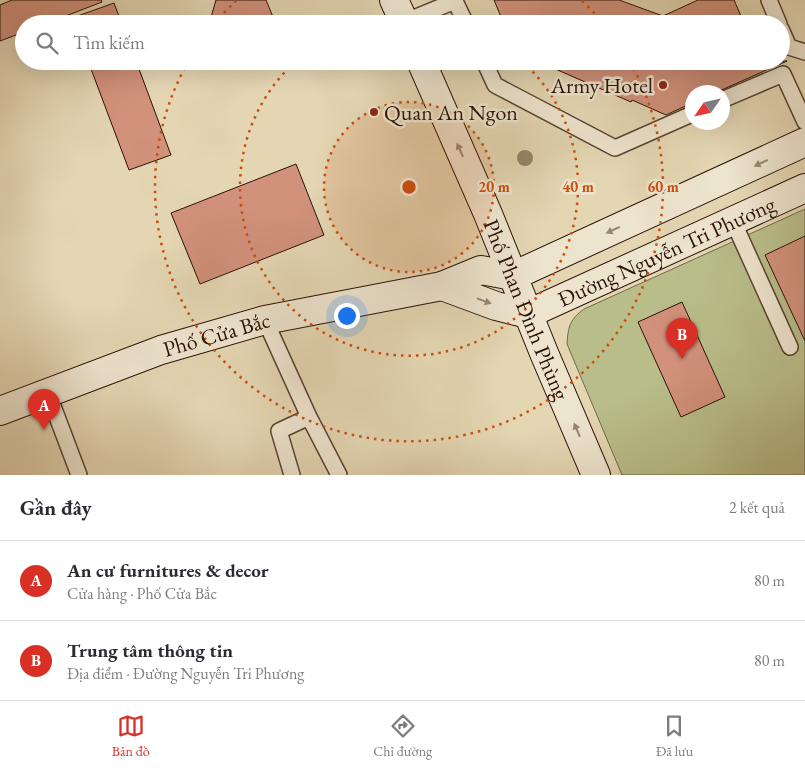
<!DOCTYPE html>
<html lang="vi">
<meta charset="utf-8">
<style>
:root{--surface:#fff;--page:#f2f2f3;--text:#2b2b33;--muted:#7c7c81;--line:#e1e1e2;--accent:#d93025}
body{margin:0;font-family:"EB Garamond",serif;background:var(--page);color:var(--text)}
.compass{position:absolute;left:685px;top:85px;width:45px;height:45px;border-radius:50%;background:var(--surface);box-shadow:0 5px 20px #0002;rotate:236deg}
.you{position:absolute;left:346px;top:315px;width:18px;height:18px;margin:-12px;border:4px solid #fff;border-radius:50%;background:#1a73e8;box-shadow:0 0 0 8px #1a73e833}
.badge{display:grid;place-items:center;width:32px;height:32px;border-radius:50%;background:var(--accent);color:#fff;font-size:16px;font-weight:700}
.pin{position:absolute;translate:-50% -41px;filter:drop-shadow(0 1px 2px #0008)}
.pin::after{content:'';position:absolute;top:26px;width:18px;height:15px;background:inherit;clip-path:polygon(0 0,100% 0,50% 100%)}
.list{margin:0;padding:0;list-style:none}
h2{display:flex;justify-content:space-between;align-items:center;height:65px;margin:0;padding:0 20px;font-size:21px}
h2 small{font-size:16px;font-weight:400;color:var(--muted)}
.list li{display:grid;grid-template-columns:32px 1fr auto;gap:15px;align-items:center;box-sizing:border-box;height:80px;padding:0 20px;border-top:1px solid var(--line)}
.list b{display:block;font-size:19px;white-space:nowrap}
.list p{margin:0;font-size:16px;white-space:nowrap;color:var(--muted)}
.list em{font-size:16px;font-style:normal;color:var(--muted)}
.icon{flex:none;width:28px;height:28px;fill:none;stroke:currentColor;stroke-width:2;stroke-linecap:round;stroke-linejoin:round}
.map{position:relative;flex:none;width:805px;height:475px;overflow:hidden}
.search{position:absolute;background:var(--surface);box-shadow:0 5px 20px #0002;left:15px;right:15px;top:15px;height:55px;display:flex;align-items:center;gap:12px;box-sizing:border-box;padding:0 18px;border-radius:28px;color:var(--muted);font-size:19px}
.sheet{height:225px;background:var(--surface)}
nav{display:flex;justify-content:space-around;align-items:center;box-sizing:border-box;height:70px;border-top:1px solid var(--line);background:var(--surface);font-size:14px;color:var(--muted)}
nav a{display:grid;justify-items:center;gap:2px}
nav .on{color:var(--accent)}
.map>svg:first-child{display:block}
.green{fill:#b9bd89;stroke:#726848}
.building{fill:#d1917b;stroke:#2b1207}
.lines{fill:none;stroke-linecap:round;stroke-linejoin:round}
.lane-casing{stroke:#594332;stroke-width:18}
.secondary-casing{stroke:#2b1207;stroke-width:30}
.lane{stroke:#ede4ce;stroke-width:15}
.secondary{stroke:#ede4ce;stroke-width:28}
.tree{fill:#96866a}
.oneway{fill:#968674}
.ring{fill:none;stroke:#cc4e0b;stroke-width:2.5;stroke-dasharray:2.5 5}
.poi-dot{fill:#8f2418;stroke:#ede4ce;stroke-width:2}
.labels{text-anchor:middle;stroke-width:5;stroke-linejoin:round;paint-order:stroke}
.poi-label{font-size:22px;fill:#2b1207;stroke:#ede4ce;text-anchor:end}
.street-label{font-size:22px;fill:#2b1207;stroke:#ede4ce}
.centre{fill:#cc4e0b;stroke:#ede4ce;stroke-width:2.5}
.ring-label{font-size:15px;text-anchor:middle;font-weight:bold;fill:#cc4e0b;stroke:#ede4ce;stroke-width:5;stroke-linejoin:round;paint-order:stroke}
</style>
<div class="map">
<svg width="805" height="475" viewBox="0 0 805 475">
<rect width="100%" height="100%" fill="#e4d6b3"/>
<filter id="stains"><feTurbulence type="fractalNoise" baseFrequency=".004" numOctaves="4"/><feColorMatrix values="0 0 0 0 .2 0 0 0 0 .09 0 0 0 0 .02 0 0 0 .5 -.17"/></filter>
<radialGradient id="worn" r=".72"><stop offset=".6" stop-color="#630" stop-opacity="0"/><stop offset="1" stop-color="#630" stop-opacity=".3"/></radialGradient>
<path class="green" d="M805 209V475H622L567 344C568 327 570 319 584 309Z"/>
<path class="building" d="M12 0H101L102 2 45 24H24V32L0 41V5Z
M216 0H266L276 24H209Z
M494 0H619L663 16 698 0H734L744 23 504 24Z
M114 3 122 24H74L72 18Z
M88 61H136L171 155 129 170Z
M537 61H787L717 92H692V103L666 115 632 100 631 102Z
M296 164 324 235 200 284 171 213Z
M805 236V341L765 255Z
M682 302 725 397 681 417 638 322Z"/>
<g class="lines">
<defs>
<path id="lane" d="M769 0 779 24
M404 22 455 1 466 24
M781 29 789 47 805 52
M484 61 495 85 615 148 692 114
M722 100 783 74 805 122
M733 221 790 347
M265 320 309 417 339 475
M48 393 79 475
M292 475 279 431 309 417"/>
<g id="secondary">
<path d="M394 0 405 24"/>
<path id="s1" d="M421 61 488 214 544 353 596 475"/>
<path d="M513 276 805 142"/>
<path d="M442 286 496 306 528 314"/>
<path id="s2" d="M528 314 805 188"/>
<path id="s3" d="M0 411 161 350 265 320 442 286 481 270 513 276"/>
</g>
</defs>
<use href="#lane" class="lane-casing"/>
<use href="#secondary" class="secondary-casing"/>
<use href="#lane" class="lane"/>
<use href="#secondary" class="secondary"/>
</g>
<circle class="tree" cx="525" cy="158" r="8"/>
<defs><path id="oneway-solid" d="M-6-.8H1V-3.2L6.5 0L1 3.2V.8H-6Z" transform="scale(1.25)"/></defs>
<g class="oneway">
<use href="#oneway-solid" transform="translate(460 150) rotate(-114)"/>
<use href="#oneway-solid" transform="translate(761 163) rotate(155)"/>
<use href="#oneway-solid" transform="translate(613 230) rotate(155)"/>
<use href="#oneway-solid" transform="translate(484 301) rotate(20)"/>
<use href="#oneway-solid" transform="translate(577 430) rotate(-113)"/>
</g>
<circle cx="409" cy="187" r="85" fill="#cc4e0b" fill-opacity=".12"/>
<g class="ring">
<circle cx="409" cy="187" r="85"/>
<path d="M367 23A169 169 0 0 1 451 23M522 61A169 169 0 1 1 296 61"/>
<path d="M214 24A254 254 0 0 1 236 1M582 1A254 254 0 0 1 604 24M630 62A254 254 0 1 1 188 62"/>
</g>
<g class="poi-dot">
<circle cx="663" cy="85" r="5"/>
<circle cx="374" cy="112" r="5"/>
</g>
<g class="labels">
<g class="poi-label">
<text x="653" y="93">Army Hotel</text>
<text x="384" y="120" text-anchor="start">Quan An Ngon</text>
</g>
<g class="street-label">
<text dy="8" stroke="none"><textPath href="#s2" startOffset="152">Đường Nguyễn Tri Phương</textPath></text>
<text dy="8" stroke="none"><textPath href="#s1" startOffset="270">Phố Phan Đình Phùng</textPath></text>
<text dy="8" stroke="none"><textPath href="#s3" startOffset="230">Phố Cửa Bắc</textPath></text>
</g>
</g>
<circle cx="409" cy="187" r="8" class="centre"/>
<g class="ring-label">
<text x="494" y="192">20 m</text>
<text x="578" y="192">40 m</text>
<text x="663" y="192">60 m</text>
</g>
<rect width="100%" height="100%" filter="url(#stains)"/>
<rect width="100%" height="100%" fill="url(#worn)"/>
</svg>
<svg class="compass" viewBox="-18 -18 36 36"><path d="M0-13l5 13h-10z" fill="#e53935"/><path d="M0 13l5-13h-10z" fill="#7c7c81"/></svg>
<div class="you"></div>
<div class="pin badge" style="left:44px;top:430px">A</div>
<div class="pin badge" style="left:682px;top:359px">B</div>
<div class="search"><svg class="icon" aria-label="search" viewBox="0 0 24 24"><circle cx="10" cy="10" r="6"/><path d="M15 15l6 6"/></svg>Tìm kiếm</div>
</div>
<section class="sheet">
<h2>Gần đây<small>2 kết quả</small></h2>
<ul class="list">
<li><span class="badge">A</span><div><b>An cư furnitures &amp; decor</b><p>Cửa hàng · Phố Cửa Bắc</p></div><em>80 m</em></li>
<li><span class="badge">B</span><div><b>Trung tâm thông tin</b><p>Địa điểm · Đường Nguyễn Tri Phương</p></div><em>80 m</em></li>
</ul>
</section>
<nav>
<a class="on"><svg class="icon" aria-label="map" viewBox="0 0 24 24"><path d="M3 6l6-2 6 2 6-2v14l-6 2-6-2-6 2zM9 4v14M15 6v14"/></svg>Bản đồ</a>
<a><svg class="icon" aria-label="directions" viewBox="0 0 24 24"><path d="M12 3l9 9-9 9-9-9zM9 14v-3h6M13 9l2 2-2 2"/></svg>Chỉ đường</a>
<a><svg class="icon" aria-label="saved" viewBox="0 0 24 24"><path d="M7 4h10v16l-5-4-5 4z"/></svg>Đã lưu</a>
</nav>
